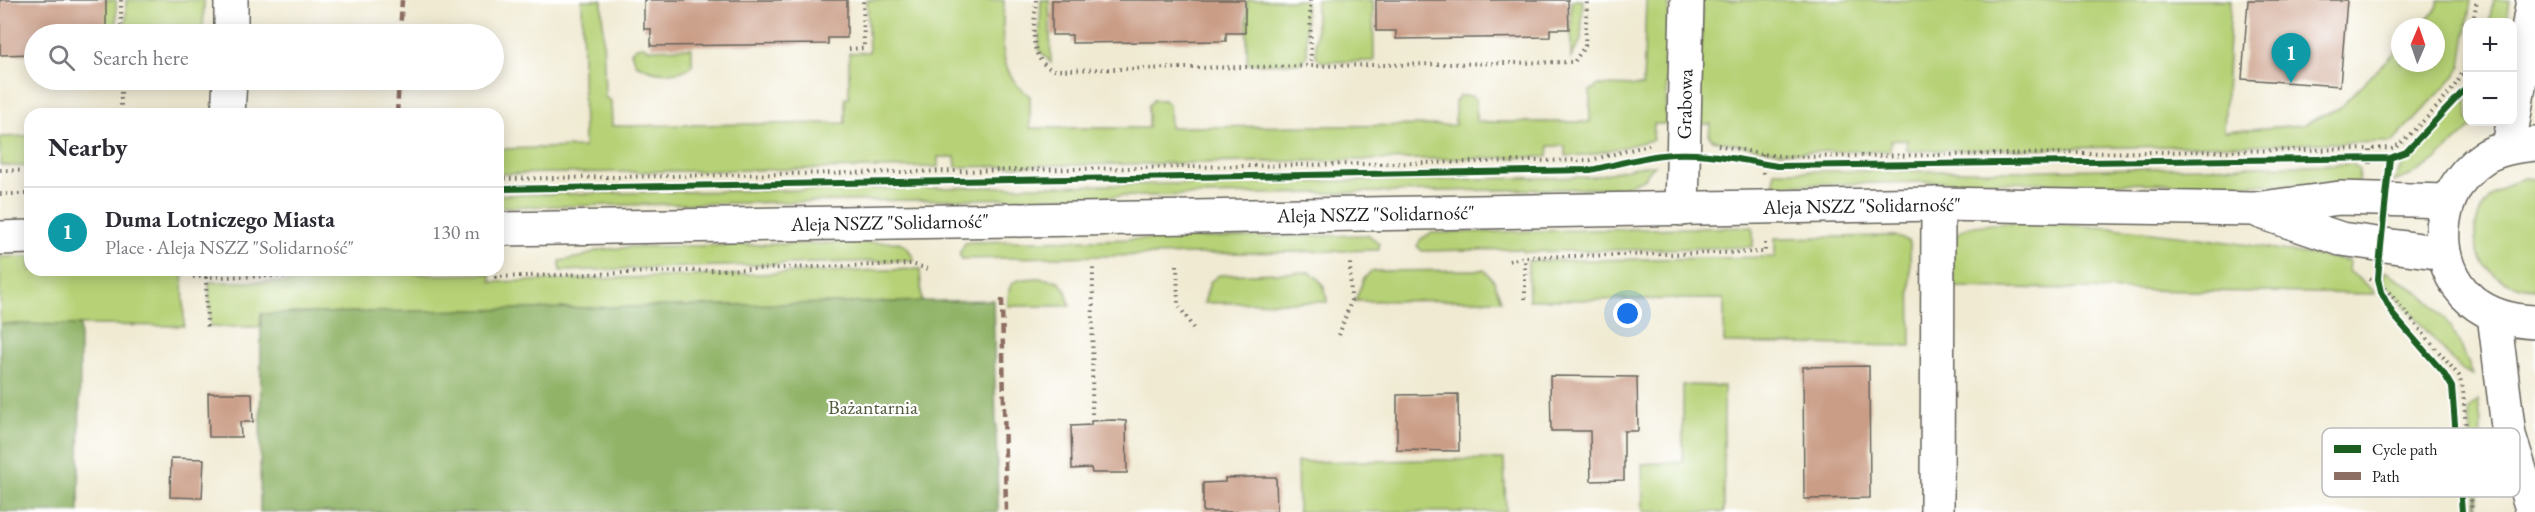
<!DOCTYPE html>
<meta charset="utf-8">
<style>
:root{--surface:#fff;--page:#f7f7f7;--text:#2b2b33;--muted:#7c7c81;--line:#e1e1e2;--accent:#0f766e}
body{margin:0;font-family:"EB Garamond",serif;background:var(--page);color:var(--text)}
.controls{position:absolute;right:18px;top:18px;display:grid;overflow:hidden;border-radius:12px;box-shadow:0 3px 15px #0003}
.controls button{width:54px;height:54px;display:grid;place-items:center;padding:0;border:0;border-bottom:2px solid var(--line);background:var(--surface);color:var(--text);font:30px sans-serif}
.compass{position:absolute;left:2391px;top:18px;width:54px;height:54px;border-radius:50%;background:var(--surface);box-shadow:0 3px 15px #0003;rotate:2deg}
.you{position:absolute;left:1628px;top:314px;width:21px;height:21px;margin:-15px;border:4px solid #fff;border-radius:50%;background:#1a73e8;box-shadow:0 0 0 9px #1a73e833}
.badge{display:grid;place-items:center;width:39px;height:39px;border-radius:50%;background:var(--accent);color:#fff;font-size:20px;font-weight:700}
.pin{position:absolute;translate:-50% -50px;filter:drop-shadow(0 2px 3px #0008)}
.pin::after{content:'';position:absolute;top:32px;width:21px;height:18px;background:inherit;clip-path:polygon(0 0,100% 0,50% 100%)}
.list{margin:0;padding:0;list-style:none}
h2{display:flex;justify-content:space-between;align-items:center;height:78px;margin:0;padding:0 24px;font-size:26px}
h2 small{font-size:20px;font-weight:400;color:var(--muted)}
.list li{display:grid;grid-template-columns:39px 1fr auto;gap:18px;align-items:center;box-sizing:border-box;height:90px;padding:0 24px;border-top:2px solid var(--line)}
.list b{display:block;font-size:22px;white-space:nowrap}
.list p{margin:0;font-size:20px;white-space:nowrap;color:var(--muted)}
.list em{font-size:20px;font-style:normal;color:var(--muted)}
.icon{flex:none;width:33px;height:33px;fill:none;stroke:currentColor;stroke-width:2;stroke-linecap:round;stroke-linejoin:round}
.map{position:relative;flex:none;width:2535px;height:512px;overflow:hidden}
.search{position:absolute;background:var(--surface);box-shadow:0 3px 15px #0003;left:24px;top:24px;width:480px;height:66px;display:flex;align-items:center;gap:15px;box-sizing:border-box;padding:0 21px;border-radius:33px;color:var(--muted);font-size:22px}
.panel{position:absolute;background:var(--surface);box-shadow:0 3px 15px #0003;left:24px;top:108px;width:480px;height:168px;border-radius:18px}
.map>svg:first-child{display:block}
.green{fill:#b6d176;stroke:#697649;stroke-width:1.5}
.forest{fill:#90b367;stroke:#566842;stroke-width:1.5}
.building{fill:#ca9d86}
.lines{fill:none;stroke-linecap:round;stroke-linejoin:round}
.minor-casing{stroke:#66645c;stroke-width:36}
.path{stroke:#66645c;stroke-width:4;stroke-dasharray:1.5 4.5;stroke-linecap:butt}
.minor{stroke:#fff;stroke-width:33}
.quiet{stroke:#8d6e63;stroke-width:4.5;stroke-dasharray:9 4.5;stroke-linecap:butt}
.cycleway-casing{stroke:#fff;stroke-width:10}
.cycleway{stroke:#1b5e20;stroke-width:6}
.labels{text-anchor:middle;stroke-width:4.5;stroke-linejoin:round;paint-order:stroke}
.street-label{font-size:20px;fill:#1c1c1c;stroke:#fff}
.park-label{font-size:20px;fill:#525b3c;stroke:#fff}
.key{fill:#fff;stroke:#bbb;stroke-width:1.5}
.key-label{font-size:16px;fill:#1c1c1c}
</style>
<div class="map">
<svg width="2535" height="512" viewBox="0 0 2535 512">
<rect width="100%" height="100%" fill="#fff"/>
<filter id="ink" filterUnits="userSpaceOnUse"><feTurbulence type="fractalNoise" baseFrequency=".0167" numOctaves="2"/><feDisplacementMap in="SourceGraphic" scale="12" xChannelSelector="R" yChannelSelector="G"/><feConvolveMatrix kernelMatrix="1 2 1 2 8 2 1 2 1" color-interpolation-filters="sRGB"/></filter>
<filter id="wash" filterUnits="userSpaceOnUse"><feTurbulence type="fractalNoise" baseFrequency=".008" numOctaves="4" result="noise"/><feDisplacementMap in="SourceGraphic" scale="24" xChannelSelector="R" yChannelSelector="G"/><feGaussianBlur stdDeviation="1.35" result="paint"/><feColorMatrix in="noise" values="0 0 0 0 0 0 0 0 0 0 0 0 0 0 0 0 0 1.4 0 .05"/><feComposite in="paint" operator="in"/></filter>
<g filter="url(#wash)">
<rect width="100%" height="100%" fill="#f0ead2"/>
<path class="green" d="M103 0H116L117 34H103Z
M126 0H204L203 34H126Z
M582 0H602L605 97 611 101 612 126 845 123V98H849V53L869 52 867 0H1004C1003 37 995 72 1030 96V128H1148V106L1153 100H1164L1169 105 1170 127 1455 125V102L1460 96H1471L1476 100V122H1590V91L1599 85 1643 86 1646 0H1669L1666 124H1654L1653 140 1589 155 1565 156V146H1549L1548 157 956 167 955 157H938V167L498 174V149L584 147Z
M1041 0H1049L1051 63 1039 50Z
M1247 0H1305L1307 56 1301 63 1247 64Z
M1316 0H1373L1374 61 1322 62 1316 57Z
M1571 0H1583L1581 40 1571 58Z
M1702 0H2231L2224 131 2302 125 2339 108 2400 47V63H2436V27H2419L2437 9 2439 0H2471L2461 66 2456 75 2393 142 1907 151V140H1891L1890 151 1780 152 1713 140 1709 136 1710 124H1699Z
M2493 0H2510L2507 22H2489Z
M644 46 648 49 692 48V66C678 77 651 73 636 64L631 52 636 47Z
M2467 95 2468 122H2477L2435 161 2412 175 2393 182 2403 163Z
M30 136V167L0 165V137Z
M2353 164 2359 169 2358 185 1931 182 1774 185V171H2008Z
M1655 165 1643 179 1621 188 498 207V195L1592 177 1636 167Z
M2524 178 2535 179V289C2461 284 2453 200 2524 178Z
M2011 223C2124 224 2238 243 2350 261L2349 271 2374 291 2375 294 1953 287C1951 225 1948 227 2011 223Z
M1753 227V247L1523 252 1522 249 1422 251 1417 246 1421 239 1431 233Z
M1369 235 1379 243V250L962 259 959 254 965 243 970 242Z
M1895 236 1908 241 1910 246 1911 346 1724 343V299L1529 300 1528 261 1775 257V238Z
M899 242 907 247 915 260 560 271V261L582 257 598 250 631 247Z
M30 257V270H183L184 326 0 324V257Z
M920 269 922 302 261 314 260 327H210L209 282H300V270H387L430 275 490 274 491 282Z
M1484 270 1494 281 1501 300 1355 301 1364 278 1372 271Z
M2384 271C2432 295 2455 324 2473 375L2459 368 2383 281Z
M1309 272C1322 279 1326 288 1327 302L1204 303 1210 282 1219 275Z
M1038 278 1059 281 1066 291 1070 306H1008C1007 280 1013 279 1038 278Z
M1683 385 1724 386V512H1643L1642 464 1683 462Z
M2478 400 2481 422 2477 512 2469 409Z
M1504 459 1506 512H1298L1297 462Z"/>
<path class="forest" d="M993 300 998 512H260L261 314Z
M0 324 80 325 79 512H0Z"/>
<g id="blocks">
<path class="building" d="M0 0H106V30H101V34H34V54L0 55Z
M644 0H847V38H828V44L651 46V29H644Z
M1052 0H1245V33H1226V41L1072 43V35H1052Z
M1376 0H1568L1569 29H1550V37L1396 39V31H1376Z
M2248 0H2347L2340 86 2242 79Z
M1869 366 1870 498 1804 499 1803 367Z
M1550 376 1637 377 1638 431H1624V480L1591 481 1590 431H1551Z
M208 393H252L253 422H240L241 437H209Z
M1458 394 1459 451 1397 450V395Z
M1113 420 1126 421 1127 473H1092L1091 468 1072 469 1071 426 1091 425V421Z
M171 458 204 459 202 498 170 497Z
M1253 477H1276L1277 512H1203V483L1225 482V478Z"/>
</g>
</g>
<g filter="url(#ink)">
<use href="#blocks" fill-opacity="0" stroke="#66645c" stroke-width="1.5"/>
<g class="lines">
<defs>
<g id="minor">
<path d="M231 34V0"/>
<path d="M228 114 230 80"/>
<path d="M2535 144C2517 146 2498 148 2483 158 2436 189 2427 263 2472 301 2490 316 2512 321 2535 322"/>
<path d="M2509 147 2533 0"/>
<path id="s1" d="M1682 209 1687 0"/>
<path d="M2261 212 2341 239 2443 253"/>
<path id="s2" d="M498 229 1938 204 2254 209 2340 198 2447 201"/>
<path d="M0 238 30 237"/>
<path d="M2494 315 2509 435 2533 512"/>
<path d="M1937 512 1938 204"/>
</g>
</defs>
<use href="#minor" class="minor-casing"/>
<path class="path" d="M121 0V34
M1036 0C1035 25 1026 58 1053 70L1574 62 1585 46 1587 0
M1310 0 1311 66
M2473 22 2477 0
M849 49 864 48 863 0
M121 80V108
M1718 145 1762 154 1790 157 2370 149
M1762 154 1763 174
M2370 164V149L2392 148 2399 145C2421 122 2462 89 2468 57
M0 170 30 171
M498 179 1591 160 1649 145
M0 194H30
M1509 261 1525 257 1765 252V242
M1177 265 1178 304 1193 328
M496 270V277L911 264 929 269
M193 277 296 276V270
M206 277 207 327
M2369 279 2387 290 2459 376 2463 389 2472 512
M1525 299V257
M1339 335 1351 301 1350 263
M1092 414 1093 266"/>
<use href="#minor" class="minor"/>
<path class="quiet" d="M400 34 402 0
M397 114 399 80
M1002 299 1006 512"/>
<defs>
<path id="cycleway" d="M498 189 1590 170C1614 165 1638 158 1662 155 1700 150 1740 160 1777 166L2390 158
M2462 512 2452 387 2443 372 2394 316 2381 292 2378 279 2379 266 2390 158 2406 152 2468 86"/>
</defs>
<use href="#cycleway" class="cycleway-casing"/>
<use href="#cycleway" class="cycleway"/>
</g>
</g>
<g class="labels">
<g class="street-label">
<text dy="7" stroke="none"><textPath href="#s1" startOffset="105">Grabowa</textPath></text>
<text dy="7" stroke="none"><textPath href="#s2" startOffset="1364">Aleja NSZZ "Solidarność"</textPath></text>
<text dy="7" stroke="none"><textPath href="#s2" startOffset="878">Aleja NSZZ "Solidarność"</textPath></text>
<text dy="7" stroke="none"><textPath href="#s2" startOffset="392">Aleja NSZZ "Solidarność"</textPath></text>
</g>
<g class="park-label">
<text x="873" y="414">Bażantarnia</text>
</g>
</g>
<rect x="2322" y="428" width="198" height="69" rx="9" class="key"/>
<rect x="2334" y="445" width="27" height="8" fill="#1b5e20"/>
<rect x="2334" y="472" width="27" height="8" fill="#8d6e63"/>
<g class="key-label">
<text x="2372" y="455">Cycle path</text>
<text x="2372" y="482">Path</text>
</g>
</svg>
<div class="controls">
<button>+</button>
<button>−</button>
</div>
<svg class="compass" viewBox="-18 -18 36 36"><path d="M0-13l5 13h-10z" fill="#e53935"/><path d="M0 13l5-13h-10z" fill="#7c7c81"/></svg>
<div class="you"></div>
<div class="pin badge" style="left:2291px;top:83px;background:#0f9aa8">1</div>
<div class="search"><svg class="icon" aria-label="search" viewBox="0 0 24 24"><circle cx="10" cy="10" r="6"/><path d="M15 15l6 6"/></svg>Search here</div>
<section class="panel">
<h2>Nearby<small></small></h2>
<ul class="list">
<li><span class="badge" style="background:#0f9aa8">1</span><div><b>Duma Lotniczego Miasta</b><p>Place · Aleja NSZZ &quot;Solidarność&quot;</p></div><em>130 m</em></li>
</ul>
</section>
</div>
